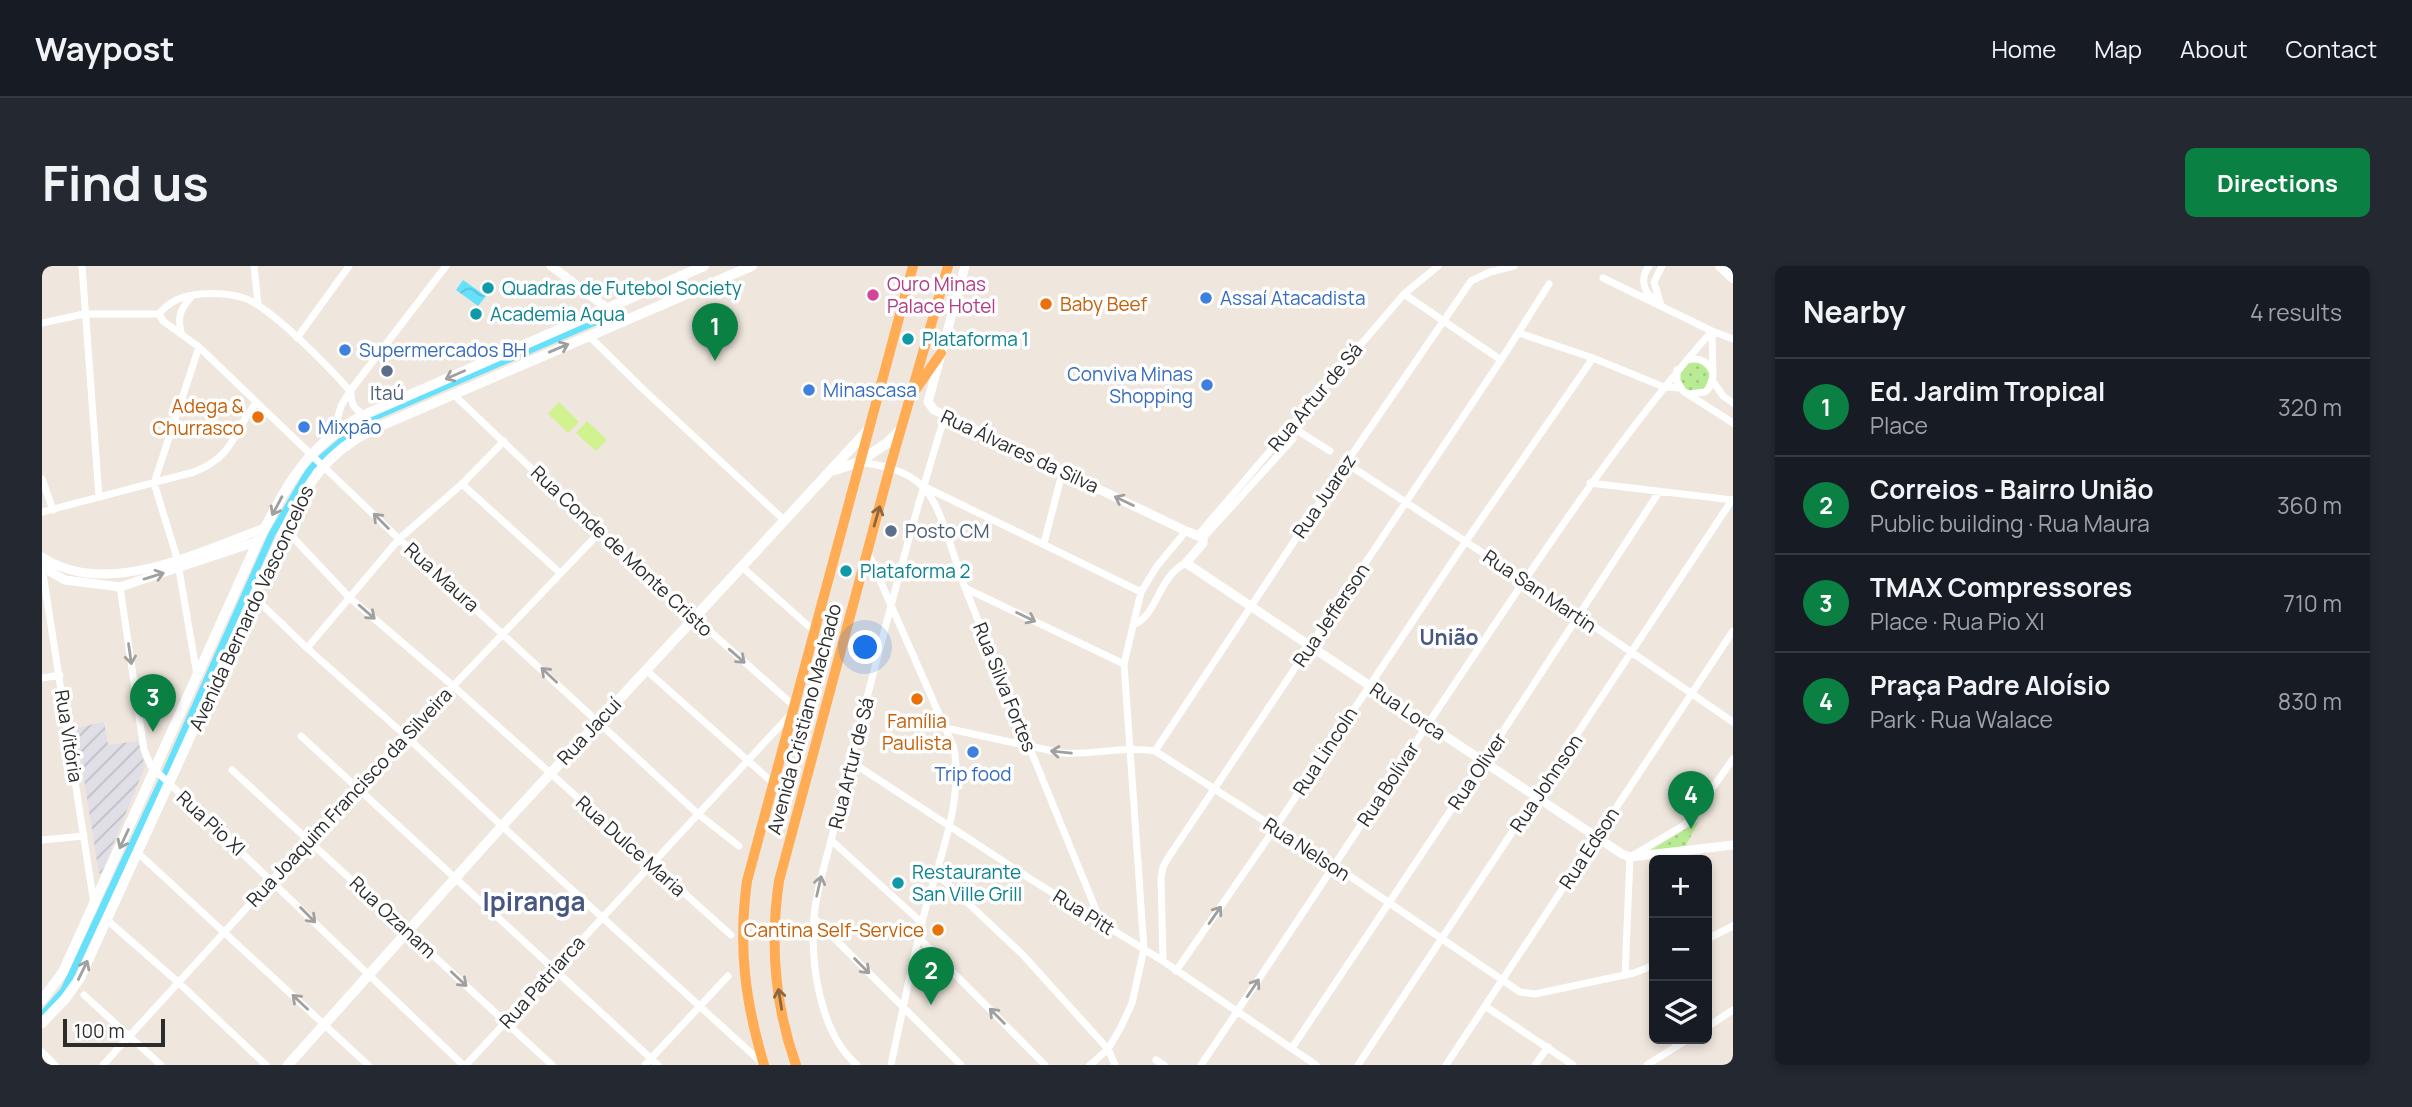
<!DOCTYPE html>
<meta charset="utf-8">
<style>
:root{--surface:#171b24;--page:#242831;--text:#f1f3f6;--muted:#9ea1a6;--line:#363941;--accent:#0b8043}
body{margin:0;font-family:Manrope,sans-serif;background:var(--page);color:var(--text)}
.controls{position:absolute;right:21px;bottom:21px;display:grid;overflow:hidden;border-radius:10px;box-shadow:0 4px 10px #0003}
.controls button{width:63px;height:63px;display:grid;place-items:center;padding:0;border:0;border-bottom:2px solid var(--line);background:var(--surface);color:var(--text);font:35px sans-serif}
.scale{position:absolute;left:21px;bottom:18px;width:102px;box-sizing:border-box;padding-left:7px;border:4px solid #2c2c2c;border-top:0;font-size:19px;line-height:24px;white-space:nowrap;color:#2c2c2c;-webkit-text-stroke:5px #fff;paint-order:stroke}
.you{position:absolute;left:824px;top:382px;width:24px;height:24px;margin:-18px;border:5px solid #fff;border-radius:50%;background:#1a73e8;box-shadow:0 0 0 10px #1a73e833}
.badge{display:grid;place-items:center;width:46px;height:46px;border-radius:50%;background:var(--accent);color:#fff;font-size:23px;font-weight:700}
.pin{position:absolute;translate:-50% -58px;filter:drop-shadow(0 2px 4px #0008)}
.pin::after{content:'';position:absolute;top:37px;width:24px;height:21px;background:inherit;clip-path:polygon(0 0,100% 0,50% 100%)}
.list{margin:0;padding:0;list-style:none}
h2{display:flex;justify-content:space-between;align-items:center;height:91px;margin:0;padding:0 28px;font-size:30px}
h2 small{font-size:23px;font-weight:400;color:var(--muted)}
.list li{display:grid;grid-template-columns:46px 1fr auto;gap:21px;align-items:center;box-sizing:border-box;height:98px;padding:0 28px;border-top:2px solid var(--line)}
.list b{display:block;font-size:26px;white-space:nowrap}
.list p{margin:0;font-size:23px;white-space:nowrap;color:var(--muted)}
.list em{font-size:23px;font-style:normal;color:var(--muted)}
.icon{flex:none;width:38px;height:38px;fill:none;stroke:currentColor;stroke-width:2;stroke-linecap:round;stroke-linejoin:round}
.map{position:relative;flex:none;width:1691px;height:799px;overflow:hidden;border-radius:10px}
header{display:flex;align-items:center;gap:42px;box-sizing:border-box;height:98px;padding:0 35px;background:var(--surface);border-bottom:2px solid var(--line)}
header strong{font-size:33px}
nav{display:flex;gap:38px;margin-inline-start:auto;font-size:24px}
.intro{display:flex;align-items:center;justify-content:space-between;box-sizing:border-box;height:168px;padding:0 42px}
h1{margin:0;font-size:49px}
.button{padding:18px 32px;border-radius:10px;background:var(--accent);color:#fff;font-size:24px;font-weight:700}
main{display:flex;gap:42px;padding:0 42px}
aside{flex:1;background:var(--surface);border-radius:10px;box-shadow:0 4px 10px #0003}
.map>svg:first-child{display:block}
.industrial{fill:url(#industrial-furrows)}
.grass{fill:url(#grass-dots)}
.pitch{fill:#d1f38f}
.water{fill:url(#water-waves)}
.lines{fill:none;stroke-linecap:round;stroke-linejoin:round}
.canal{stroke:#66e1fb;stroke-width:7}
.minor{stroke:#fff;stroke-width:7}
.tertiary{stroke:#fff;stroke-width:9}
.secondary{stroke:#fff;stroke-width:10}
.trunk{stroke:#ffac55;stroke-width:10}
.oneway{stroke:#a0a0a0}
.oneway2{stroke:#8b663e}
.culture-dot{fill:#0f9aa8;stroke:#fff;stroke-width:2.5}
.hotel-dot{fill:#d1479c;stroke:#fff;stroke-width:2.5}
.shop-dot{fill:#3f7fe0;stroke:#fff;stroke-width:2.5}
.food-dot{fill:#e8710a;stroke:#fff;stroke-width:2.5}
.service-dot{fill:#5c6f8a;stroke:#fff;stroke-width:2.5}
.labels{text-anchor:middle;stroke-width:7;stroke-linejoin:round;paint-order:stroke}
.hotel-label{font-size:19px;fill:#b23c85;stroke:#fff;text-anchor:start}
.culture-label{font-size:19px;fill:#0d838f;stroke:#fff;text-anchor:start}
.shop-label{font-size:19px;fill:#366cbe;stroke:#fff;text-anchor:start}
.food-label{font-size:19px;fill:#c56008;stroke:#fff;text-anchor:end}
.service-label{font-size:19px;fill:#4e5e75;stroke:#fff}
.street-label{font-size:19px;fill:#2c2c2c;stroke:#fff}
.neighbourhood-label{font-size:21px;font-weight:bold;fill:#475782;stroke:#fff}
.district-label{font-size:26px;font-weight:bold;fill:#475782;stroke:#fff}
</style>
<header>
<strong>Waypost</strong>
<nav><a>Home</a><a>Map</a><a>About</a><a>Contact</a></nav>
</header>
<div class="intro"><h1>Find us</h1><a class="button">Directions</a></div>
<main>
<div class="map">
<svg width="1691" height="799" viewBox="0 0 1691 799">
<defs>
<pattern id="industrial-furrows" width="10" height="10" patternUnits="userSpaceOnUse" patternTransform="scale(1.75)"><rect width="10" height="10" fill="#e0dee7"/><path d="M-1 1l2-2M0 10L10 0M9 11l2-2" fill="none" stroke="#c0bfc6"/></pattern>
<pattern id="grass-dots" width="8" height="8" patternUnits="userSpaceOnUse" patternTransform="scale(1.75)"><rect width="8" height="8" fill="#b9eb94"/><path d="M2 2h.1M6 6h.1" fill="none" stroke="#9fca80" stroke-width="1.8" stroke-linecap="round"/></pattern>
<pattern id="water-waves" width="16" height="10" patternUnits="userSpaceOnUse" patternTransform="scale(1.75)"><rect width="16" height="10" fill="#66e1fb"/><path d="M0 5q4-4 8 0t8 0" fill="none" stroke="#59c1d7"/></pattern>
</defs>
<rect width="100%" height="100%" fill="#efe6dd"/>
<path class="industrial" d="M62 456 66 479 96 475 103 500 60 606 57 608 34 462Z"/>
<path class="grass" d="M1637 111a15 15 0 1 1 30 0a15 15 0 1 1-30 0Z
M1657 555 1643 581 1609 584Z"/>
<path class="pitch" d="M517 136 537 156 526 167 506 148Z
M545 155 565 174 554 185 534 167Z"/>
<path class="water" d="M421 14 444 30 436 40 414 24Z"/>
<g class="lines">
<path class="canal" d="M0 749 22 724 122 510 230 268 269 201 323 155 562 52"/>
<path class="minor" d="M40 0 57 231
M212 0 216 38
M1607 0C1599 11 1600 24 1611 32
M1561 12 1670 65 1691 73
M1362 28 1459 94
M1619 39 1612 16 1620 0
M117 48 121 55 157 81 357 273 656 548 697 580
M117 48C128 34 142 29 159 28 173 27 189 28 202 32 229 41 288 102 308 125
M0 57 42 48H117
M139 66C135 49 139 42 151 29
M1477 67 1551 92 1622 121 1638 122
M547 70 603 125 743 255
M255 72 307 0
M1645 94C1656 91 1664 94 1670 104
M1635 104V115L1641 125 1691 157
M1670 114 1681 130 1691 137
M309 125C309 138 311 142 322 149
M411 128 557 267 751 439
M1647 128 1663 126 1667 122 1671 111 1670 66
M1250 161 1288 185
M291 168 299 140 308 125 404 0
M817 196C839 199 865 204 881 221 900 239 913 298 924 324 968 435 1014 546 1059 656
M1304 197 1537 350 1691 456
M0 213 11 244
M1548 217 1691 234
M420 218 517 306
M881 220 1099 326
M0 246 152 206C193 190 190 167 214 137
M243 263 308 332 410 419 689 669
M1157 268 1362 28 1396 0
M1161 272 1251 173V162
M1002 277 1021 204
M826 287 912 482C922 540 894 600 880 656 869 704 859 751 849 799
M0 301 52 638
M700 301 771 364
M78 321 102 484 109 500 421 799
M923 322 1082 398
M212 331 265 382 364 470 460 560 720 797
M1091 359C1116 350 1115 311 1144 297
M265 382 357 273 420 218 462 175
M604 404 730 516
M155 409 135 292 112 217 157 81
M0 412 18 409
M903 462 1020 487C1052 489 1081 480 1113 485L1293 600 1478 726 1493 728 1592 707 1612 699
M259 470 616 799
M1113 485 1304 197 1429 15 1448 6 1472 0
M808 495 990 614 1121 695 1274 799
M190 504 510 799
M0 574 42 570
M789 574 880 657
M96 587 326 799
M893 606 980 688 1066 783 1073 799
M772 652 919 799
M65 654 137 717 224 799
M877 672 1003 799
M1665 673 1691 660
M1121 695 1119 612 1121 601 1126 592 1459 94 1507 18
M1134 705 1233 562 1424 275 1551 92
M1583 709 1588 591 1639 561 1648 554 1691 493
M42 729 119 799
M1443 740 1531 799
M1665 761 1691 744
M1250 782 1441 496 1617 226
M0 786 13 799
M1114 794 1122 799
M61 799 315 521 557 267
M424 799 747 450
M603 799 686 710
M815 799C778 767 768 698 772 651 774 625 783 599 789 574 799 538 806 502 816 466 844 360 870 254 903 150
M1048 799 1066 783 1079 761 1090 737 1102 683 1082 398 1099 326 1115 300 1144 265
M1159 799C1256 656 1350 510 1447 367 1517 263 1587 159 1670 65
M1316 799 1690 234
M1404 799 1691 365
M1493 799 1506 781
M1605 799 1646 773"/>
<path class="tertiary" d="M509 0 565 42 579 57
M923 0 886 136 892 144 1144 265 1161 272V277L1144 297 1580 588 1588 591 1691 579
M0 291C64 334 158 285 223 262
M0 301 23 314 78 321 216 275"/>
<path class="secondary" d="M1678 0 1691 12
M793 204 817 196 845 177 859 163
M0 734 21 706 216 275C246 218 263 181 322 149L662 0
M0 757 23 733 38 712 243 263C265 218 283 188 329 164L710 0
M246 799 460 560 826 164"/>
<path class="trunk" d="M872 126 899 87
M722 799C703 735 696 681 705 615L871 0
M754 799C733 740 728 676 737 615L848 201 906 0"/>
</g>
<defs><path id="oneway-shaft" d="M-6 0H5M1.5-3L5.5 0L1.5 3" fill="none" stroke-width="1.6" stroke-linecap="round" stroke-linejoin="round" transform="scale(1.75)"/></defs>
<g class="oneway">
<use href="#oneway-shaft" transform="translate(517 82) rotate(-23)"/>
<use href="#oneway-shaft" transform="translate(413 109) rotate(156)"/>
<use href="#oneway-shaft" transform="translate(1082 235) rotate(-154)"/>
<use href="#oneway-shaft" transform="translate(235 240) rotate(118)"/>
<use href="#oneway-shaft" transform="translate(339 255) rotate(-135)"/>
<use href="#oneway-shaft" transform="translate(112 310) rotate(-17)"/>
<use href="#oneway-shaft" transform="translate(325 346) rotate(41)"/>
<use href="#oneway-shaft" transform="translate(984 351) rotate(26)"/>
<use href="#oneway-shaft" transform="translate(88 388) rotate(82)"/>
<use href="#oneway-shaft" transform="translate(695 390) rotate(41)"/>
<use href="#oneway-shaft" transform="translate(507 409) rotate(-137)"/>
<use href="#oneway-shaft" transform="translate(1019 486) rotate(-174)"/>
<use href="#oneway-shaft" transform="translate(82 573) rotate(115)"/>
<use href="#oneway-shaft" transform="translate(777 620) rotate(-77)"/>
<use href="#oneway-shaft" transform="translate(266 649) rotate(45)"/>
<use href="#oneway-shaft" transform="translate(1173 649) rotate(-55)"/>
<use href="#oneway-shaft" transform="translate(820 700) rotate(45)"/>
<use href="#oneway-shaft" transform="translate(41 704) rotate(-64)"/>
<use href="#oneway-shaft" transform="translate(417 713) rotate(43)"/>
<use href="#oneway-shaft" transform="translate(1211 722) rotate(-56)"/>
<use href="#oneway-shaft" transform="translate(258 736) rotate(-137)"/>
<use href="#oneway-shaft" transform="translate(955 750) rotate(-135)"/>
</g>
<g class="oneway2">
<use href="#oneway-shaft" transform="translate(835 250) rotate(-74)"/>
<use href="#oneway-shaft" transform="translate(738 733) rotate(-99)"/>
</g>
<g class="culture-dot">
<circle cx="446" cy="22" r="7"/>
<circle cx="434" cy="48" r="7"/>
<circle cx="866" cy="73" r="7"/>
<circle cx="804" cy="305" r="7"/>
<circle cx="856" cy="617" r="7"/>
</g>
<circle class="hotel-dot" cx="831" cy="29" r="7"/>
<g class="shop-dot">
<circle cx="1164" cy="32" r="7"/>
<circle cx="303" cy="84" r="7"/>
<circle cx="1165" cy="119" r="7"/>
<circle cx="767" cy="124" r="7"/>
<circle cx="262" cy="161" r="7"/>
<circle cx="931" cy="486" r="7"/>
</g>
<g class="food-dot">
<circle cx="1004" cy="38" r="7"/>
<circle cx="216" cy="151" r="7"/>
<circle cx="875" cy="433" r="7"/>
<circle cx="896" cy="664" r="7"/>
</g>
<g class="service-dot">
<circle cx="345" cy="105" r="7"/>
<circle cx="849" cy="265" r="7"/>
</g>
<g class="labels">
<g class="hotel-label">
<text x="845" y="25">Ouro Minas<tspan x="845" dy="22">Palace Hotel</tspan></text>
</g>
<g class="culture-label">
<text x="460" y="29">Quadras de Futebol Society</text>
<text x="448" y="55">Academia Aqua</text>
<text x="880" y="80">Plataforma 1</text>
<text x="818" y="312">Plataforma 2</text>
<text x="870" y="613">Restaurante<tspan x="870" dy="22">San Ville Grill</tspan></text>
</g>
<g class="shop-label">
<text x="1178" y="39">Assaí Atacadista</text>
<text x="317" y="91">Supermercados BH</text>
<text x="1151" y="115" text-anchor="end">Conviva Minas<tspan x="1151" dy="22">Shopping</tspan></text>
<text x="781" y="131">Minascasa</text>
<text x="276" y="168">Mixpão</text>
<text x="931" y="515" text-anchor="middle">Trip food</text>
</g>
<g class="food-label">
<text x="1018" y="45" text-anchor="start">Baby Beef</text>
<text x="202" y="147">Adega &amp;<tspan x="202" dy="22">Churrasco</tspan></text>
<text x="875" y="462" text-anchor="middle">Família<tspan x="875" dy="22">Paulista</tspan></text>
<text x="882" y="671">Cantina Self-Service</text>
</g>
<g class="service-label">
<text x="345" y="134">Itaú</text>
<text x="863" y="272" text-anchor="start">Posto CM</text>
</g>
<g class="street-label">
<text transform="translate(1273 131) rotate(-50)" y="7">Rua Artur de Sá</text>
<text transform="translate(978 185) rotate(25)" y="7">Rua Álvares da Silva</text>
<text transform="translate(1282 230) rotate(-56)" y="7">Rua Juarez</text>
<text transform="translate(580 285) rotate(43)" y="7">Rua Conde de Monte Cristo</text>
<text transform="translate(400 311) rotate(42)" y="7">Rua Maura</text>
<text transform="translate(1498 325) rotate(34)" y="7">Rua San Martin</text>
<text transform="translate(209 342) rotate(-65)" y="7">Avenida Bernardo Vasconcelos</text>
<text transform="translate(1289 349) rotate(-56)" y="7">Rua Jefferson</text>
<text transform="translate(963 421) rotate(68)" y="7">Rua Silva Fortes</text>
<text transform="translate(1366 445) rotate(34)" y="7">Rua Lorca</text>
<text transform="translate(762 453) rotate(-75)" y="7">Avenida Cristiano Machado</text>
<text transform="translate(547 465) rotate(-47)" y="7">Rua Jacuí</text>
<text transform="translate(27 470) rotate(81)" y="7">Rua Vitória</text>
<text transform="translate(1283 485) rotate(-57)" y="7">Rua Lincoln</text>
<text transform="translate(809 497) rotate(-76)" y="7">Rua Artur de Sá</text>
<text transform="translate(1435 505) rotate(-56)" y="7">Rua Oliver</text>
<text transform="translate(1504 517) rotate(-56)" y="7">Rua Johnson</text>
<text transform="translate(1346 518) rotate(-57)" y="7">Rua Bolívar</text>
<text transform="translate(307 531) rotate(-47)" y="7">Rua Joaquim Francisco da Silveira</text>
<text transform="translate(169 557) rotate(43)" y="7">Rua Pio XI</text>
<text transform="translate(589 580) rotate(42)" y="7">Rua Dulce Maria</text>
<text transform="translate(1547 582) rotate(-57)" y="7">Rua Edson</text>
<text transform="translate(1265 583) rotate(33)" y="7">Rua Nelson</text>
<text transform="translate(1042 646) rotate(32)" y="7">Rua Pitt</text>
<text transform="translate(351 651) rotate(43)" y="7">Rua Ozanam</text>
<text transform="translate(500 716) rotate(-48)" y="7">Rua Patriarca</text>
</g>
<g class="neighbourhood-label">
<text x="1407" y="379">União</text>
</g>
<g class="district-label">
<text x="492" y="645">Ipiranga</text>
</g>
</g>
</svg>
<div class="controls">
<button>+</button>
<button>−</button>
<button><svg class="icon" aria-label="layers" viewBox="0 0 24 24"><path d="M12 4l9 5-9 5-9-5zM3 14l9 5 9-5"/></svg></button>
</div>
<div class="scale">100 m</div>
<div class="you"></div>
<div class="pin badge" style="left:673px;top:95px">1</div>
<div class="pin badge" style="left:889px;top:739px">2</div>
<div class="pin badge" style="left:111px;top:466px">3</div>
<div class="pin badge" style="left:1649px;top:563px">4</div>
</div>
<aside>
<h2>Nearby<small>4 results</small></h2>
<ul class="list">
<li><span class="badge">1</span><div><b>Ed. Jardim Tropical</b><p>Place</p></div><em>320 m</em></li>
<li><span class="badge">2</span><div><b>Correios - Bairro União</b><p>Public building · Rua Maura</p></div><em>360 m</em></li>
<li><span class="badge">3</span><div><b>TMAX Compressores</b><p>Place · Rua Pio XI</p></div><em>710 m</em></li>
<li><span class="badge">4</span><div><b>Praça Padre Aloísio</b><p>Park · Rua Walace</p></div><em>830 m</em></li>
</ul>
</aside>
</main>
